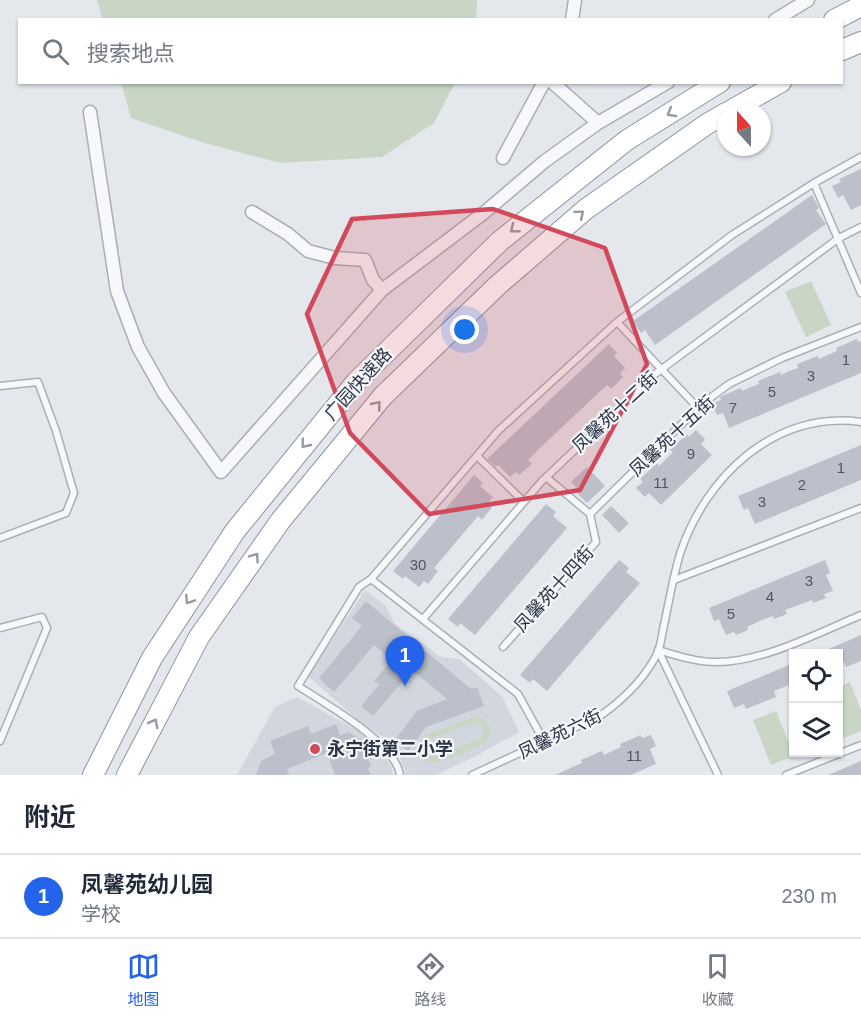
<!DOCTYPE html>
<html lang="zh">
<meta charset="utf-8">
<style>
:root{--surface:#fff;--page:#f6f6f7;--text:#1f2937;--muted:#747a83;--line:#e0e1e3;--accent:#2563eb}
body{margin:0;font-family:Helvetica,"Noto Sans SC",sans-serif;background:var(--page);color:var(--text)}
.controls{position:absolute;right:18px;bottom:18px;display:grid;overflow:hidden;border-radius:0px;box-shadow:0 2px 4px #0004}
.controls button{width:54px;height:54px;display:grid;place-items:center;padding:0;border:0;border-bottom:2px solid var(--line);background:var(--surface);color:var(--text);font:30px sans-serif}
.compass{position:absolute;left:717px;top:102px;width:54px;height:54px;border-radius:50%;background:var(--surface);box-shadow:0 2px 4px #0004;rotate:339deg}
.you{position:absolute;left:465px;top:330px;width:21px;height:21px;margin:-15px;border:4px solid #fff;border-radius:50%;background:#1a73e8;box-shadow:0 0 0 9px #1a73e833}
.badge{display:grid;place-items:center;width:39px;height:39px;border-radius:50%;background:var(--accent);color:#fff;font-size:20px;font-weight:700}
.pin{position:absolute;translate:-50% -50px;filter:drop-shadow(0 2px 3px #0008)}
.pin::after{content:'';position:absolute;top:32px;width:21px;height:18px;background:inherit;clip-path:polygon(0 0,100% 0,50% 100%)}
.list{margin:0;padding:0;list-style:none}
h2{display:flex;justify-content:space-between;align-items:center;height:78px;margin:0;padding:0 24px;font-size:26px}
h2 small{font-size:20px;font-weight:400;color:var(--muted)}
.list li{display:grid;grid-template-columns:39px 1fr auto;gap:18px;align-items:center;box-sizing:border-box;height:84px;padding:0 24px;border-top:2px solid var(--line)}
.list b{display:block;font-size:22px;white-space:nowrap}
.list p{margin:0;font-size:20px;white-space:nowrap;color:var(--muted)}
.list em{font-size:20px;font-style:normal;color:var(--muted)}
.icon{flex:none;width:33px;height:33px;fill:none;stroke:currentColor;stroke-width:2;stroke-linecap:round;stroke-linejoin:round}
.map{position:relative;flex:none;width:861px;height:775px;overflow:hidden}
.search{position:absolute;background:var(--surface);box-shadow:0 2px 4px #0004;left:18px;right:18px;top:18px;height:66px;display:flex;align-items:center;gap:15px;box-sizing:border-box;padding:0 21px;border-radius:0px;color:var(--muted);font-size:22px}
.sheet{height:162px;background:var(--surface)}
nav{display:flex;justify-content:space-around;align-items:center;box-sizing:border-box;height:84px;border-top:2px solid var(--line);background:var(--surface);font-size:16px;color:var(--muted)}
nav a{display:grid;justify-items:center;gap:3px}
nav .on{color:var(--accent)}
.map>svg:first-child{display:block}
.built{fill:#d2d6de}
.green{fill:#c9d6c5;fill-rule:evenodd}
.building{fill:#bbc0ca}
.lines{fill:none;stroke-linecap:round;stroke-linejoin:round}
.service-casing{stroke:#a9aeb7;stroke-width:9}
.minor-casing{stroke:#a9aeb7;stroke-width:15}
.trunk-casing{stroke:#8b94a3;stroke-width:22}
.service{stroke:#f7f8fa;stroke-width:6}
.minor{stroke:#f7f8fa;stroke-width:12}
.trunk{stroke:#fff;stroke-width:20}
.oneway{stroke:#959aa2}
.marked{fill:#d1495b;fill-opacity:0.2;stroke:#d1495b;stroke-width:4.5;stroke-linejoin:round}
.poi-dot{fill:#d1495b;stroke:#f4f6f9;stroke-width:2}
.labels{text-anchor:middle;stroke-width:4.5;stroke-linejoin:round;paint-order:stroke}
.number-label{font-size:15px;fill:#4f5766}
.street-label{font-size:18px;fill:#2b3445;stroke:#f4f6f9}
.poi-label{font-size:18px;font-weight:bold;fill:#2b3445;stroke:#f4f6f9;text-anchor:start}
</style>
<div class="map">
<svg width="861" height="775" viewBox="0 0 861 775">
<rect width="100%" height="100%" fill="#e4e7ec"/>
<path class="built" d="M365 590 385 605 395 624 441 657 459 659 502 696 519 732 476 756 436 775H406L396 746 359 721 308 676Z
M297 697 364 734 391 765 393 775H237L275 707Z"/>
<path class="green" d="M97 0H477L476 19 103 20Z
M121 83V82L455 83 434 123 382 157 281 163 201 142 131 118Z
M811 281 831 325 806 337 785 292Z
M850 682 861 710V731L841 739 838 733 839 687Z
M776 711 794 756 771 765 753 720Z
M476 716C490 719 494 731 486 742 477 748 439 764 429 762 422 760 419 754 418 747L423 736ZM472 723H479L484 728 483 735 479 739 436 756 430 755 425 751V744L430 739Z"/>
<path class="building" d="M861 169V205L851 210 843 195 838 198 832 186 841 182 839 179Z
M812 195 819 208 816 210 826 224 655 345 645 330 641 333 633 321Z
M857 339 858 342 861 341V373L729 428 723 413 717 415 712 404 721 400 720 397 722 396 741 388 742 391 751 387 759 384 758 381 780 372 781 375 789 371 798 368 797 364 818 356 819 359 837 351 836 348Z
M609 344 617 353 614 356 625 368 620 374 623 377 611 389 607 385 540 448 528 460 532 464 519 475 516 472 510 477 498 465 496 467 487 459Z
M696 430 705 439 701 444 712 455 661 505 649 493 645 497 636 488 643 482 640 479 657 463 659 466 673 452 670 450 687 434 689 437Z
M861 445V480L755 524 748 508 744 510 738 496Z
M587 467 605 486 587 503 574 490 577 488 571 482Z
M474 475 483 483 480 486 493 497 488 503 492 507 482 520 478 516 434 568 438 571 428 584 424 581 419 587 405 576 403 579 393 571Z
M546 504 556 512 553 516 567 528 475 635 460 623 458 627 448 619Z
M611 506 629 523 619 533 602 515Z
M619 560 629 568 626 572 640 583 547 691 533 679 530 683 520 675Z
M825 560 830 573 826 575 833 591 824 594 826 598 813 603 812 600 785 610 787 614 774 619 773 616 764 619 747 627 748 630 736 635 734 632 726 635 719 619 714 621 709 608Z
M366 601 471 689 477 687 484 706 426 727 408 751 394 741 417 711 447 699 412 670 373 716 361 706 379 685 374 681 392 660 374 645 334 692 319 678 362 626 352 618Z
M861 635V661L846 667 844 662 838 664V654H817Z
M794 663V683L774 691 776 697 746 709 744 704 734 708 727 691Z
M336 724 340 735 348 732 361 740 371 766 368 768 371 775H335L327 753 287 769 289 775H256L261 761 275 754 270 741 308 726 311 734Z
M641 735 642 738 651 735 656 746 650 749 656 764 631 775H555L582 763 581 760 602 751 604 755 621 747 620 744Z
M861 761V775H828Z"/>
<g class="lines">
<defs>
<path id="service" d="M814 183 861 293
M617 322 698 408
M0 386 38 382 56 431 74 493 66 513 0 538
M477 456 524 502
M590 514 702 404 729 384 782 358 861 327
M371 579 359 587 298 686C324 703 396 743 400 775
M674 580 861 508
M423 619 542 481 655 374 839 238 861 227
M0 628 42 617 47 628 0 741
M503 647 596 542 590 514 546 477
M658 650C678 656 697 662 717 662 763 662 818 633 861 615
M658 650 718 775
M545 743 518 694 371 579 498 431 617 322 732 235 814 183 861 157
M472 775 600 716C624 699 645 679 658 652 661 644 662 634 664 625 669 602 673 577 680 554 705 477 775 410 861 422
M786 775 861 745"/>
<path id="minor" d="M572 20 575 0
M775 20 808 0
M552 82 598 123
M90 112 117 291 138 347 164 393 221 472 382 290 485 212 545 161 598 123 668 82
M503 158 544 82
M252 212 288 234 308 251 335 258 365 260 373 280 382 290"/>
<path id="trunk" d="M834 20 861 6
M842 50 861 42
M730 111 781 82
M93 775 152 658 235 531 356 382 500 241 627 140 720 82
M127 775 199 637 281 520 383 396 498 285 586 209 707 124 726 113"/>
</defs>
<use href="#service" class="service-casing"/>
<use href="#minor" class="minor-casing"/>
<use href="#trunk" class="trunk-casing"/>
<use href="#service" class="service"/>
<use href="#minor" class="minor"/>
<use href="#trunk" class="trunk"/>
</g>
<defs><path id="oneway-chevron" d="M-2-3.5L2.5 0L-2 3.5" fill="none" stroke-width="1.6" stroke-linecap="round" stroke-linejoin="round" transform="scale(1.5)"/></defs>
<g class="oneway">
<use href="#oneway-chevron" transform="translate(671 113) rotate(149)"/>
<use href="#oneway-chevron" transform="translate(580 214) rotate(-40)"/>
<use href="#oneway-chevron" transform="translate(514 229) rotate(141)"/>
<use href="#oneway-chevron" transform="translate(377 405) rotate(-51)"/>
<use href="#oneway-chevron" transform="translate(305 444) rotate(129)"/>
<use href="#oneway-chevron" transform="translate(255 557) rotate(-55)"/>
<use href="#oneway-chevron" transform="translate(189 600) rotate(123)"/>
<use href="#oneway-chevron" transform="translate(154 723) rotate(-62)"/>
</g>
<path class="marked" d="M493 209 605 248 647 364 580 490 429 514 350 433 307 314 352 219Z"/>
<circle class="poi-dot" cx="315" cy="749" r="6"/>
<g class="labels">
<g class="number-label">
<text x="846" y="365">1</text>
<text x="811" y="381">3</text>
<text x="772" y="397">5</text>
<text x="733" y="413">7</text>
<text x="691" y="459">9</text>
<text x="841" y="473">1</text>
<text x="661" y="488">11</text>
<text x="802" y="490">2</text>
<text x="762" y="507">3</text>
<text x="418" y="570">30</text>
<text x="809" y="586">3</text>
<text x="770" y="602">4</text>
<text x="731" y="619">5</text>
<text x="634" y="761">11</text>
</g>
<g class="street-label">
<text transform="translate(358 384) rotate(-48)" y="6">广园快速路</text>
<text transform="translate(615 412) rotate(-43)" y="6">凤馨苑十二街</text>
<text transform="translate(672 436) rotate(-43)" y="6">凤馨苑十五街</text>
<text transform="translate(554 589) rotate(-48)" y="6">凤馨苑十四街</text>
<text transform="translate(560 734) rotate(-26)" y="6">凤馨苑六街</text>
</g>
<g class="poi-label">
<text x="327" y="755">永宁街第二小学</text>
</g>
</g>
</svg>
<div class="controls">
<button><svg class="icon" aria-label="locate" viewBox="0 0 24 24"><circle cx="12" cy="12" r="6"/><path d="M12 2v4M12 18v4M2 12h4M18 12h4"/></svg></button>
<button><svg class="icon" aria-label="layers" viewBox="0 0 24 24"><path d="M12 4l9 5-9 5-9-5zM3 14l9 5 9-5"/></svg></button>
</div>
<svg class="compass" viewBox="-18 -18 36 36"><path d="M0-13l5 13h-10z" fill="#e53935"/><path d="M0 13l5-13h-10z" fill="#747a83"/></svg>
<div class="you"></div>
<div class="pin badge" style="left:405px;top:686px">1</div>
<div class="search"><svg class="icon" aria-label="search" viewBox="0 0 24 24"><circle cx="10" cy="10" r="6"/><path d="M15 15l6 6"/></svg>搜索地点</div>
</div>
<section class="sheet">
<h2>附近<small></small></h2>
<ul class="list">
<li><span class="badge">1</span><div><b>凤馨苑幼儿园</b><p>学校</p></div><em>230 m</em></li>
</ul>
</section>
<nav>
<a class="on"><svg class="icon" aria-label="map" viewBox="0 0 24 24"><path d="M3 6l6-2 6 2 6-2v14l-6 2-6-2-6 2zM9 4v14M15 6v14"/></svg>地图</a>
<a><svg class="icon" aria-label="directions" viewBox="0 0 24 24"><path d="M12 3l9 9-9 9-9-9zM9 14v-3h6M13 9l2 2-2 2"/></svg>路线</a>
<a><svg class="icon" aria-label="saved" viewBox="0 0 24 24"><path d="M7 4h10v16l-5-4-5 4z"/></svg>收藏</a>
</nav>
